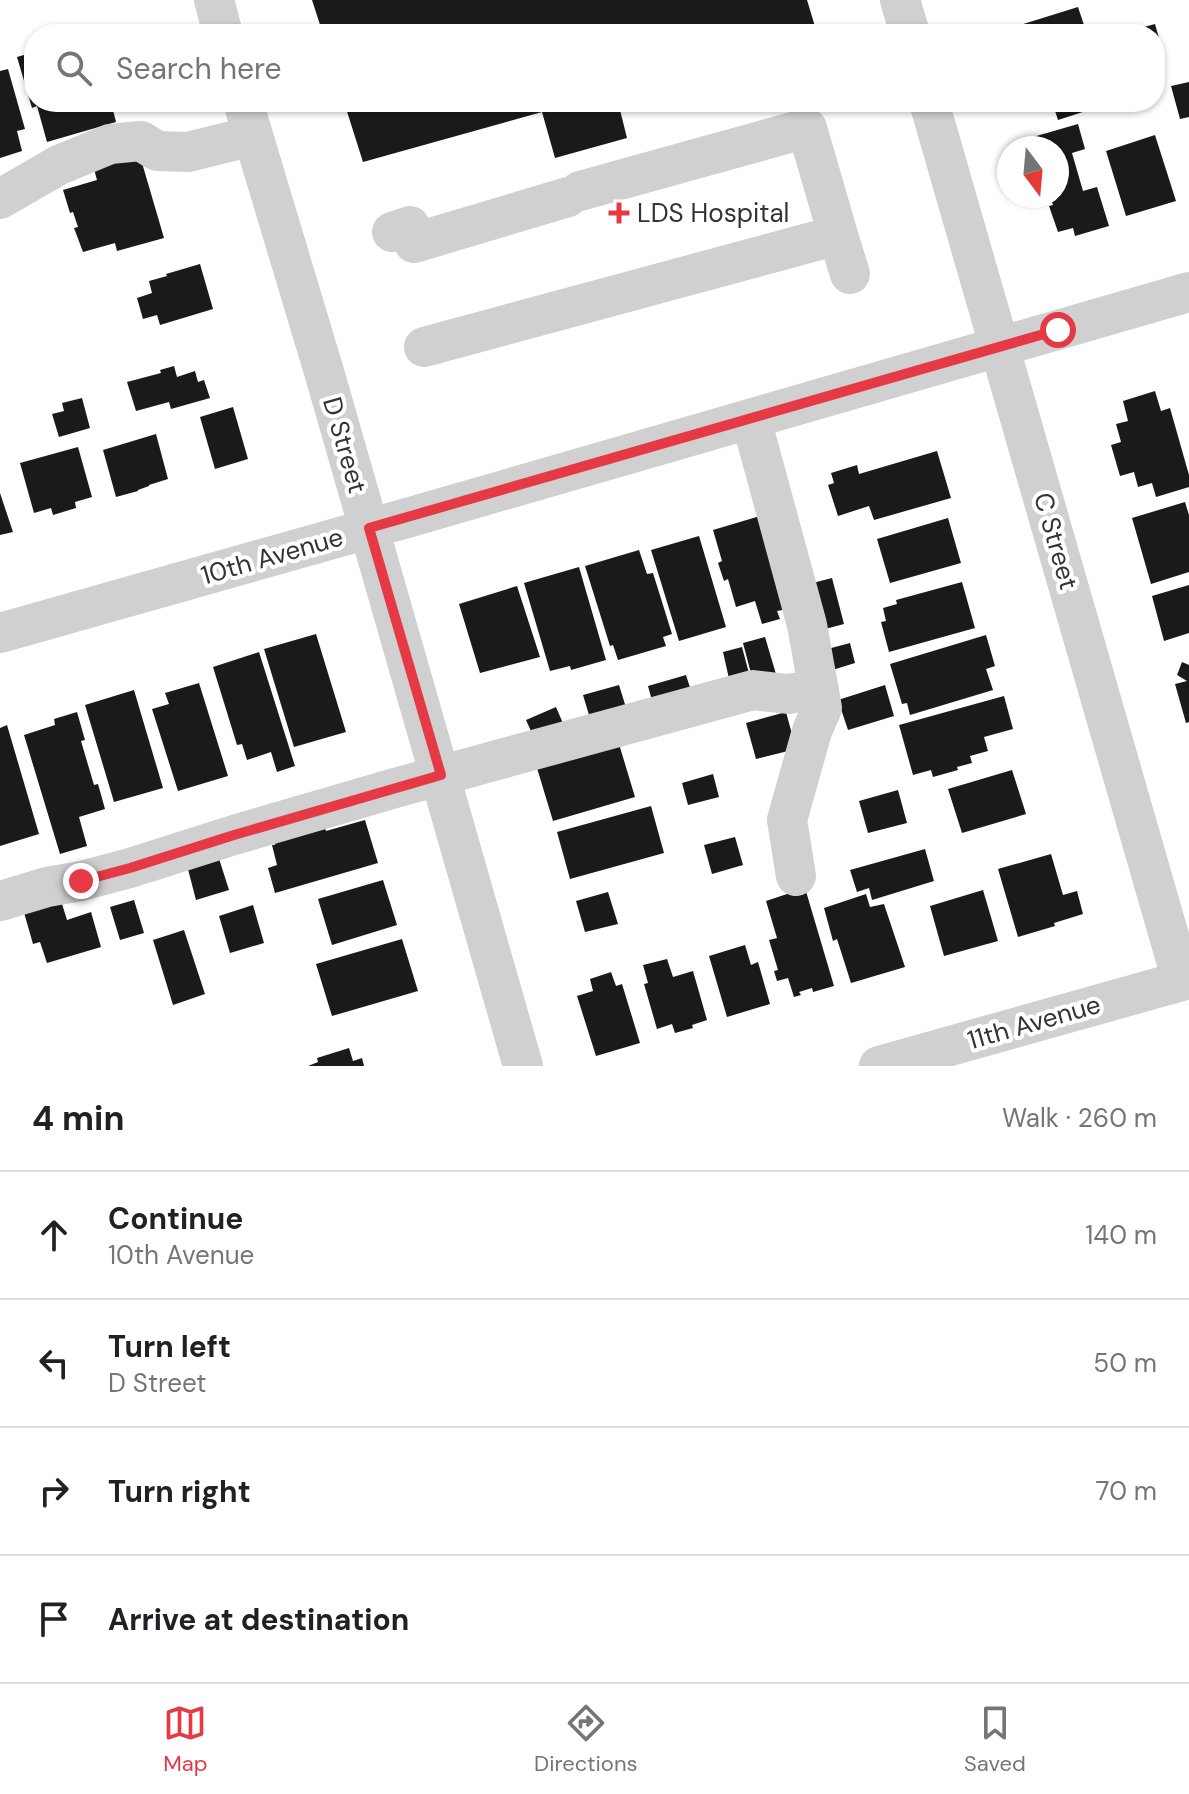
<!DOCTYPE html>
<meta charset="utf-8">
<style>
:root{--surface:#fff;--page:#f2f2f2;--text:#202124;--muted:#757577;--line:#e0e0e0;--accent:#e63946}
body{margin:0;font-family:"DM Sans",sans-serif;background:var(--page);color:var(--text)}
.compass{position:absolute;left:997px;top:136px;width:72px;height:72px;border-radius:50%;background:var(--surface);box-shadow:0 2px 6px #0004;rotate:164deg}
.stop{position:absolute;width:24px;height:24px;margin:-18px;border:6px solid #e63946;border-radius:50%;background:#fff}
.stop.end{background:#e63946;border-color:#fff;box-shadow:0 2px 8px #0008}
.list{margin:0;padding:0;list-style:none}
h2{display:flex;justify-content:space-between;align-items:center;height:104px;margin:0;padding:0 32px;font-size:34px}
h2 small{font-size:26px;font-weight:400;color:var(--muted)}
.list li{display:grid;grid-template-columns:52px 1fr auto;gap:24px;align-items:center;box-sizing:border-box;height:128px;padding:0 32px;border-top:2px solid var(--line)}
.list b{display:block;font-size:30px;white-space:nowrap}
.list p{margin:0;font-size:26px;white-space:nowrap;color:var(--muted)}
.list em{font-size:26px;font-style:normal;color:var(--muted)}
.icon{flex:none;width:44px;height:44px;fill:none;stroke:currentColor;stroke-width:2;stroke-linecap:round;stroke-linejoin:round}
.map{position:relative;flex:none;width:1189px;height:1066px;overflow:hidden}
.search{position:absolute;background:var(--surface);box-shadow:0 2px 6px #0004;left:24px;right:24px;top:24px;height:88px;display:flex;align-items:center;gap:20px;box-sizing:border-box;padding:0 28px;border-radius:32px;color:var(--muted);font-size:30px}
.sheet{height:616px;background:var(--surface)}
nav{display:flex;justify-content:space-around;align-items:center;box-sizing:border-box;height:112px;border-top:2px solid var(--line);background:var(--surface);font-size:22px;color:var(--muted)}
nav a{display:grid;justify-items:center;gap:4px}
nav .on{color:var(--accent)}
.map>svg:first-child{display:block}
.building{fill:#1a1a1a}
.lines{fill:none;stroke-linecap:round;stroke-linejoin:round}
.minor{stroke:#d0d0d0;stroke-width:40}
.route{stroke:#e63946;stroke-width:10}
.poi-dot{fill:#e63946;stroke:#fff;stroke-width:3}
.labels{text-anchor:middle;stroke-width:8;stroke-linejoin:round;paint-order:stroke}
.poi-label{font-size:26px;fill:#333;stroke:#fff;text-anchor:start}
.street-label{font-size:26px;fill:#333;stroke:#fff}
</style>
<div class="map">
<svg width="1189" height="1066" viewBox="0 0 1189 1066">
<rect width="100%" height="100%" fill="#fff"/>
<path class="building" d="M312 0H807L817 33 323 34Z
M1078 7 1087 34H1012L1010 28Z
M1155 24 1164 56 1155 58V34L1122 33Z
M34 52V102H111L116 122 47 142 37 106 32 108 17 57Z
M8 69 25 129 17 131 22 151 0 158V71Z
M1189 82V117L1180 119 1171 86Z
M344 102H618L627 138 555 158 542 112 363 162Z
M1052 102H1086L1089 110 1058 120Z
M1078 124 1085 149 1072 153 1083 191 1097 187 1109 226 1075 236 1073 228 1058 232 1049 206 1053 205 1050 196H1057V148H1029L1026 139Z
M1155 135 1176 201 1126 216 1106 151Z
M140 156 164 238 117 251 115 243 83 252 74 228 78 227 73 212 70 213 63 190 97 180 94 169Z
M200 264 213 309 160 325 157 315 143 319 137 298 152 293 149 281 167 276 166 274Z
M174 366 177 377 195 371 198 382 204 380 210 398 171 409 169 402 136 411 127 382 161 373 160 370Z
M1155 391 1161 411 1170 408 1189 475V487L1156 497 1152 483 1138 487 1134 472 1120 476 1111 445 1121 442 1116 424 1128 421 1123 401Z
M82 398 90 428 59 437 52 414 64 411 62 403Z
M233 407 248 459 215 469 200 417Z
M156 434 168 479 149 485V486L138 490V491L116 497 103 450Z
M78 447 92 497 75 502 76 508 53 515 51 508 34 513 20 463Z
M937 451 951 498 874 520 869 506 838 516 828 485 834 483 831 473 857 465 859 474Z
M0 493 13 532 0 535Z
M1185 502 1189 515V572L1151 584 1132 518Z
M760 516 788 609 777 611 780 619 762 624 755 601 736 607 728 579 724 581 718 563 722 561 713 530Z
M948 518 961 563 890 583 877 539Z
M699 536 726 627 679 641 651 550Z
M639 550 647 574 653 573 672 634 663 637 666 646 618 660 613 645 610 646 585 566Z
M579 567 606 660 571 670 570 666 550 671 524 583Z
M832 578 844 624 814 632 801 586Z
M962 582 975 628 889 652 881 622 886 621 883 608 897 604 896 600Z
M1189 585V633L1164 641 1152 596Z
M517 586 540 657 480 673 459 604Z
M316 634 346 732 294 747 264 649Z
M986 635 995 666 986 669 993 690 910 715 907 703 902 704 890 664Z
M765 637 776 674 753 681 743 643Z
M850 643 855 663 826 672 820 651Z
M742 647 750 677 730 683 723 652Z
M259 652 295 766 277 772 271 752 247 760 242 744 237 745 213 667Z
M1182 662 1189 665V722L1186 723 1175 684 1187 681 1177 675Z
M686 675 693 697 654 708 648 686Z
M199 683 228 776 178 791 152 709 169 704 165 693Z
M619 685 628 714 592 725 583 695Z
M885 685 894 716 848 730 838 700Z
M134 690 163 788 114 802 85 705Z
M1004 696 1013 729 984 737 988 751 970 756 972 763 957 767 958 770 933 777 931 770 913 775 899 725Z
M556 707 565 728 535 740 526 720Z
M77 712 85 740 81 741 94 785 98 784 105 809 79 817 87 846 60 854 24 735 55 725 54 719Z
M786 712 796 749 756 759 746 723Z
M7 725 39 834 0 846V728Z
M619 744 635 797 553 821 537 768Z
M1012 770 1026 814 962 833 948 789Z
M713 774 719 797 688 805 682 783Z
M898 790 907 823 868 833 859 801Z
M651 806 664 853 570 879 557 832Z
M365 820 378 863 275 893 268 868 277 865 272 845H275L273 837 323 822 326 831Z
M735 837 743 865 712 874 704 845Z
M215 846 229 890 196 900 184 854Z
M925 849 934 881 872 900 869 888 857 892 850 870Z
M1051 854 1063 895 1077 891 1083 914 1054 923 1055 926 1018 937 998 869Z
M383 880 397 925 332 945 318 899Z
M805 888 834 986 813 992 812 988 799 992 801 995 794 997 788 978 777 981 774 971 778 970 769 940 777 938 766 901Z
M983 890 998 941 944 956 930 906Z
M58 891 67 920 91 912 101 947 47 963 40 942 33 944 21 902Z
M608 892 618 924 585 932 576 901Z
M866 894 870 907 884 904 905 967 851 983 837 939 833 941 824 908Z
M134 900 144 933 120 940 110 907Z
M253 905 264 943 230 953 219 916Z
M184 930 205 994 173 1005 153 940Z
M402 939 418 991 332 1016 316 964Z
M745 945 751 965 758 962 770 1004 727 1017 709 956Z
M667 959 673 977 693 971 707 1020 692 1025 693 1028 675 1033 672 1024 657 1029 644 984 648 983 643 965Z
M611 972 616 986 622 984 640 1043 596 1056 577 996 593 991 590 979Z
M349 1048 353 1061 362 1058 364 1066H308L318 1062 317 1058Z"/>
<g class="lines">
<path class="minor" d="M214 0 223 34
M900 0 910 34
M243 102 325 375 523 1066
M929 102 1182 981
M0 199 59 165 110 144 141 141 157 151 188 152 253 136
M392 232 410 226 414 243 568 197
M838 235 850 274
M424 347 838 235 807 128 580 191
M751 419 807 625 822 708 812 731 787 820 796 876
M0 633 414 516 1189 292
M0 901 47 887 81 881 130 868 234 835 395 788 753 690 788 694 819 689
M879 1066 1189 979"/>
</g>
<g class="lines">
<path class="route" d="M81 881 130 868 234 835 441 775 369 528 1058 330"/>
</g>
<path class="poi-dot" d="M615 201h8v8h8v8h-8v8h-8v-8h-8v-8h8z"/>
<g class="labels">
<g class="poi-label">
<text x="637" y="222">LDS Hospital</text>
</g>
<g class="street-label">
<text transform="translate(345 445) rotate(74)" y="9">D Street</text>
<text transform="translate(1056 541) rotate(74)" y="9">C Street</text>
<text transform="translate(272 556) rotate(-16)" y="9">10th Avenue</text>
<text transform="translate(1034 1022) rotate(-16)" y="9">11th Avenue</text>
</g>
</g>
</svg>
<svg class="compass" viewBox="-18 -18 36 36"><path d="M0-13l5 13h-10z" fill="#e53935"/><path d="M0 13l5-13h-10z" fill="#757577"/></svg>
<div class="stop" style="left:1058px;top:330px"></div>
<div class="stop end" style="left:81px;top:881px"></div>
<div class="search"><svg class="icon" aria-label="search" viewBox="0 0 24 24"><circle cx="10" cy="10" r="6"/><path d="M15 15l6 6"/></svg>Search here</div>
</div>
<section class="sheet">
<h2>4 min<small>Walk · 260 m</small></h2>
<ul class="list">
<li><svg class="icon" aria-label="ahead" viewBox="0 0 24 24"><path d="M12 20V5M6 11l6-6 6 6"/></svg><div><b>Continue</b><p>10th Avenue</p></div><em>140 m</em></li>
<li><svg class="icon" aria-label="left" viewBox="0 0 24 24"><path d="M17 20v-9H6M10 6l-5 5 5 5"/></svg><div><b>Turn left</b><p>D Street</p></div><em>50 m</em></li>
<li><svg class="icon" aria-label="right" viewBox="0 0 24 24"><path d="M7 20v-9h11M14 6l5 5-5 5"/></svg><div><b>Turn right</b></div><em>70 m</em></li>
<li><svg class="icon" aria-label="arrive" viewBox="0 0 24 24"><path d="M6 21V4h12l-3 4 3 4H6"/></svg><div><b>Arrive at destination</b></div></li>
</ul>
</section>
<nav>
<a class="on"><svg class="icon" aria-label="map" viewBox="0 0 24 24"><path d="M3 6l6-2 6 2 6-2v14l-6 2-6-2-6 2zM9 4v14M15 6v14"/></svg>Map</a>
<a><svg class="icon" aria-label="directions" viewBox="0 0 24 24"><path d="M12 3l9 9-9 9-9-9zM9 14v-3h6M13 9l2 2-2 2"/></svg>Directions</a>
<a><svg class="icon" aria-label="saved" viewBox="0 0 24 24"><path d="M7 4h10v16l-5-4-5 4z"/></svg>Saved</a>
</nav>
